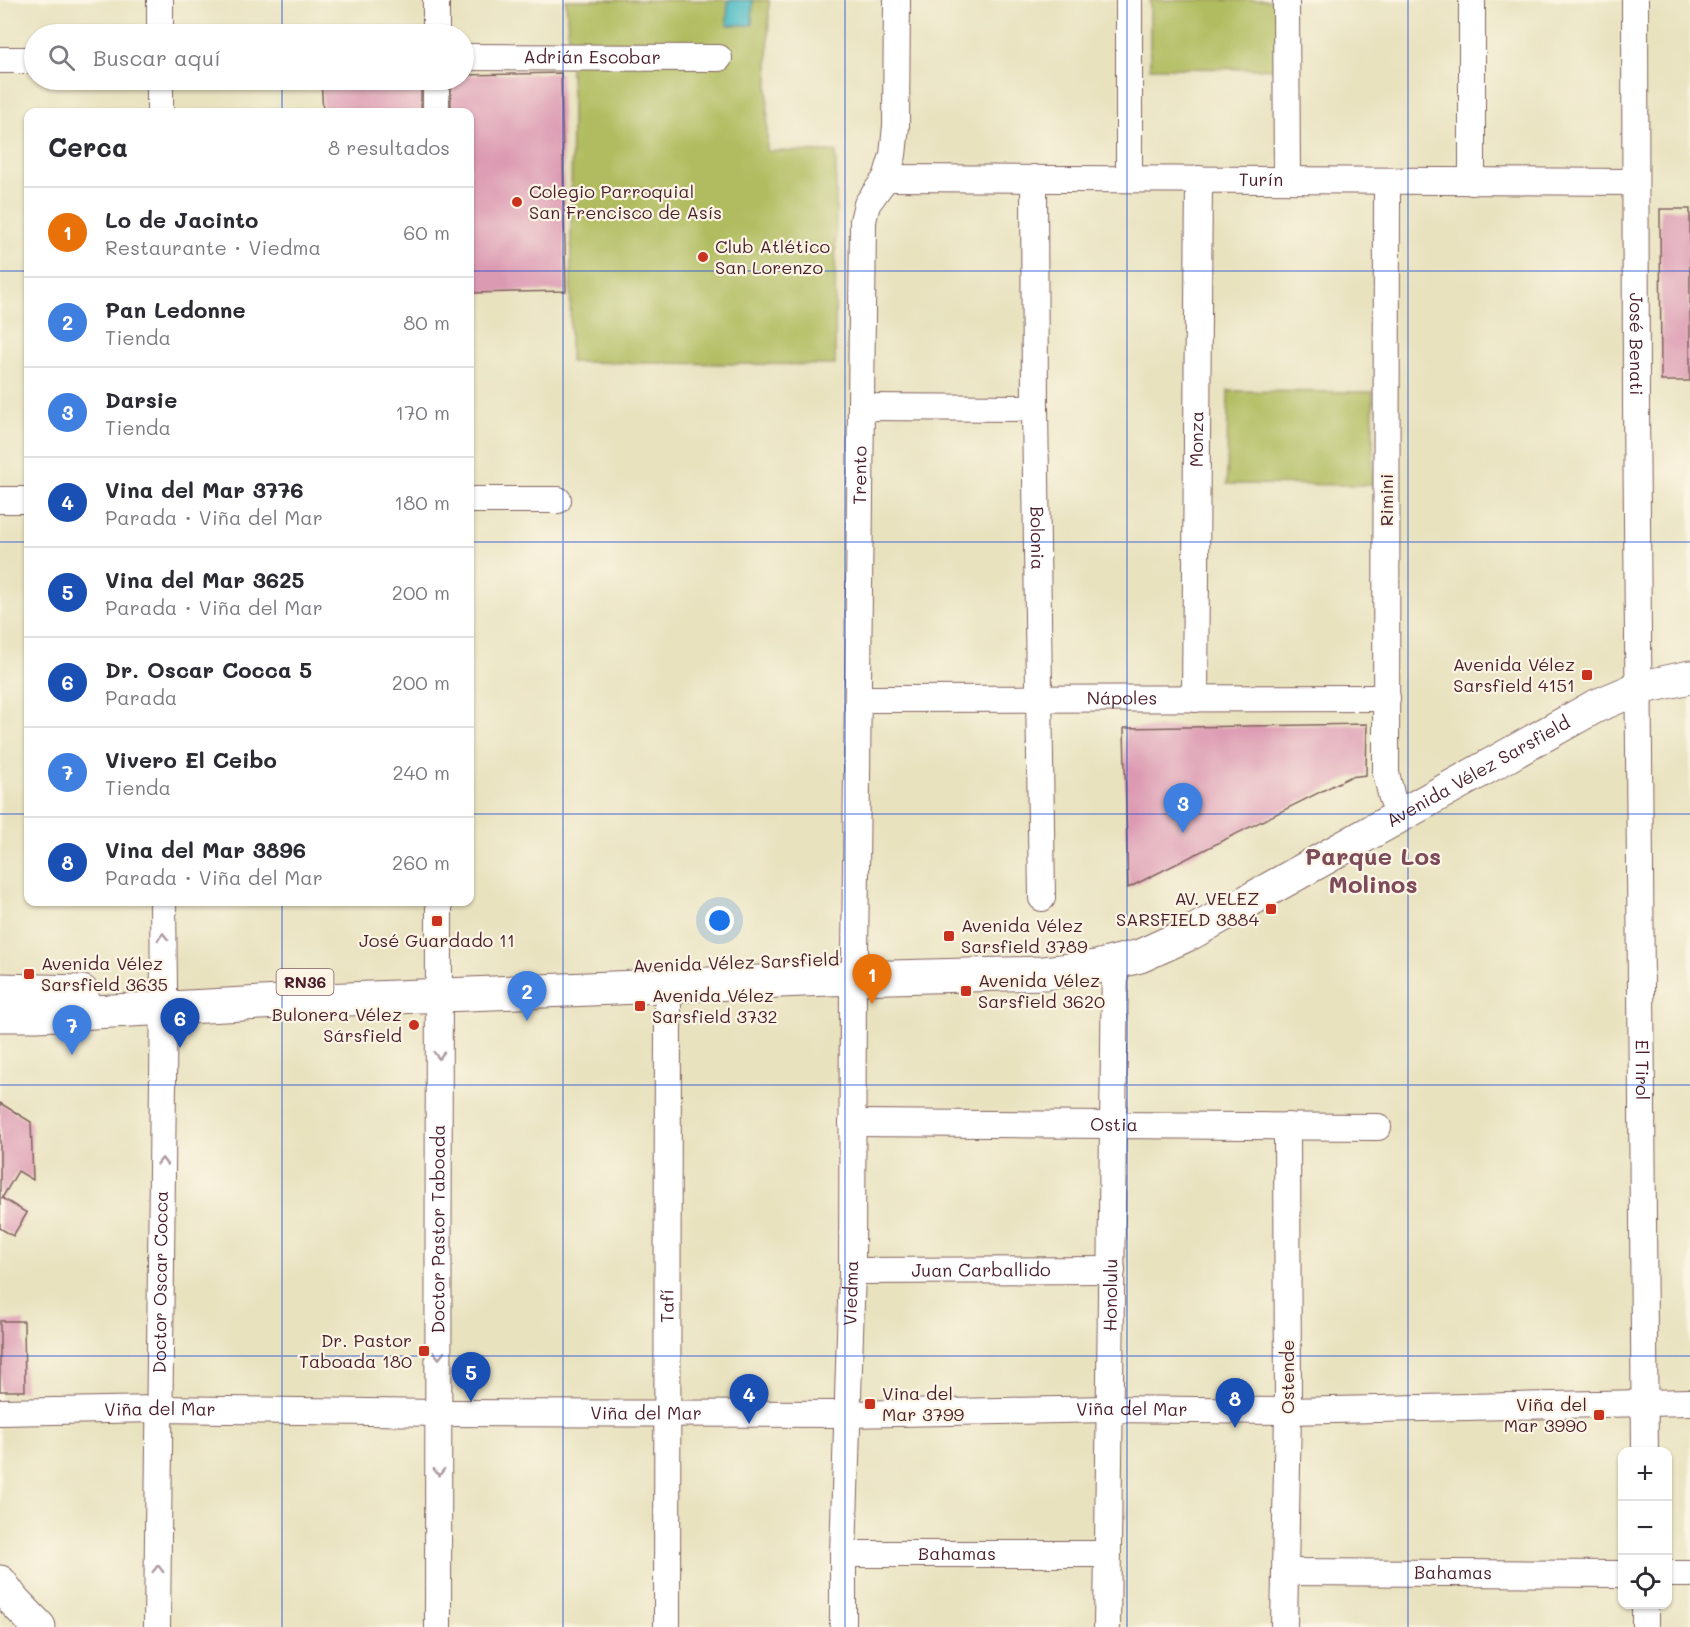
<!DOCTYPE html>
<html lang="es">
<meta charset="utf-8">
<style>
:root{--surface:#fff;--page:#f7f7f7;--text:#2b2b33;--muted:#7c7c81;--line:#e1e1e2;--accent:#0b8043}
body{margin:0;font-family:Mali,sans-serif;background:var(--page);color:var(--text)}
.controls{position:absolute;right:18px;bottom:18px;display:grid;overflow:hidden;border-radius:12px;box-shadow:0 2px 4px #0004}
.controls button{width:54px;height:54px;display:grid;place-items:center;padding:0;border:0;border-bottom:2px solid var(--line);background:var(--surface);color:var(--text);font:30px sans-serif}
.you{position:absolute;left:720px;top:921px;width:21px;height:21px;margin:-15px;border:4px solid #fff;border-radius:50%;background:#1a73e8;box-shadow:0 0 0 9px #1a73e833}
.badge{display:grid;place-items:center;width:39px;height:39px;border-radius:50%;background:var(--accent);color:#fff;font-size:20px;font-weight:700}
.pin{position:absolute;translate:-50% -50px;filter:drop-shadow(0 2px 3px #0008)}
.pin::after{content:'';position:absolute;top:32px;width:21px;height:18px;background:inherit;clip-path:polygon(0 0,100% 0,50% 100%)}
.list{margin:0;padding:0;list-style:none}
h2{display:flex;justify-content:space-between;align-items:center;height:78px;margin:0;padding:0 24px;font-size:26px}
h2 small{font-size:20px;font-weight:400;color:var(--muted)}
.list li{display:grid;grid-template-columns:39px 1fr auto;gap:18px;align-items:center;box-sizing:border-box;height:90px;padding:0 24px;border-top:2px solid var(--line)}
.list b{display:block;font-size:22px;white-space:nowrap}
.list p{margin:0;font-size:20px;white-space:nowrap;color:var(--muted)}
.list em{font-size:20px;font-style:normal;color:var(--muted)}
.icon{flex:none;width:33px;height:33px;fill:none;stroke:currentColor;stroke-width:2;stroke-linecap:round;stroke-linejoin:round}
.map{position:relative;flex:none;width:1690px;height:1627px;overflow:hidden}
.search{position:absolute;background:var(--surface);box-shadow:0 2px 4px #0004;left:24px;top:24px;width:450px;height:66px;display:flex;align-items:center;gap:15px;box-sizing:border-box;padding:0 21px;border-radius:33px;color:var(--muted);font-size:22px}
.panel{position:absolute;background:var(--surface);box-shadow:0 2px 4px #0004;left:24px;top:108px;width:450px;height:798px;border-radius:12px}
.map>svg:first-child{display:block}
.green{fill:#b0bc5e;stroke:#7d6e44;stroke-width:1.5}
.water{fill:#4cbbc4;stroke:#4b6d78;stroke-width:1.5}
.building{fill:#dc9ab2}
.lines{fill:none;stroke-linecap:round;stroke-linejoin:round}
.minor-casing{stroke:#81635f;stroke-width:28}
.major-casing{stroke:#81635f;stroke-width:35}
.minor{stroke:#fff;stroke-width:26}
.major{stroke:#fff;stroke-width:33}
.oneway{stroke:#ae9aa0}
.grid{fill:none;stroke:#1d4ed8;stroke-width:1.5;stroke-opacity:0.55}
.poi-dot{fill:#c8321e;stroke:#fcf5e5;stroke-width:2}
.labels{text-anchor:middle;stroke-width:4.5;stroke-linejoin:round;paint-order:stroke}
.shield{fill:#fcf5e5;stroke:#7f5f63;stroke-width:1.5}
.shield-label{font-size:16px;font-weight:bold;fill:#4a1f2b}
.street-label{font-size:18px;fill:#4a1f2b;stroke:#fcf5e5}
.poi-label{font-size:18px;fill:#4a1f2b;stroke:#fcf5e5;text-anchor:start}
.district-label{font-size:24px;font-weight:bold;fill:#7d4a5a;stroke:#fcf5e5}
</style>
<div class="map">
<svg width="1690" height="1627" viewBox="0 0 1690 1627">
<rect width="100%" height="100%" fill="#fcf5e5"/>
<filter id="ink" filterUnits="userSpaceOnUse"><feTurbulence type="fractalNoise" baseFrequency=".0167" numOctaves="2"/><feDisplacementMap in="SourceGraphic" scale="12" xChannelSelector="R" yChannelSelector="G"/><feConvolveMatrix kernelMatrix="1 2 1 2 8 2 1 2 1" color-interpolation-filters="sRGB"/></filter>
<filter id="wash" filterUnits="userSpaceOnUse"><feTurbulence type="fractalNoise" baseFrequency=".008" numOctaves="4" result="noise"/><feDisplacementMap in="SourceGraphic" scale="24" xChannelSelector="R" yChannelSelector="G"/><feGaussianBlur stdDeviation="1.35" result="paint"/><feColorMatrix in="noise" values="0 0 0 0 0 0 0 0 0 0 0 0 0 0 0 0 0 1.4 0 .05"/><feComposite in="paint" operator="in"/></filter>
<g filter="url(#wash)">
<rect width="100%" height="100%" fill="#e8e2bf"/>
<path class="green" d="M566 0H769L767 151 836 152 835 365 570 362 572 93Z
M1150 0H1283L1282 69 1150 68Z
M1228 391 1373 392V485L1227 484Z"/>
<path class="water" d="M728 0H753L752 25H727Z"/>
<g id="blocks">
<path class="building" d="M561 73 566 291 470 293V112H451V80H464V75Z
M321 80H421V112H323Z
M1660 209H1690V381H1661Z
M1367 724 1366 775 1350 777 1128 888 1124 728Z
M0 1103 31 1122 33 1180 18 1171 2 1198 27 1213 13 1236 0 1228Z
M0 1321H24L25 1391H0Z"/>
</g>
</g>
<g filter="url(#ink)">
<use href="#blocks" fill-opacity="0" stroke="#81635f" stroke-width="1.5"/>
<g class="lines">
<defs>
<g id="minor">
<path d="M1129 0V178"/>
<path d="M1286 0 1287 180"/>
<path d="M1472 0V182"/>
<path id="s1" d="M1635 0 1636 403 1645 1452"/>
<path d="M160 34V0"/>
<path d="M436 34V0"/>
<path id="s2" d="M464 57 719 58"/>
<path d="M0 60H34"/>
<path d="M436 80V112"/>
<path d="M160 112V80"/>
<path id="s3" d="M886 178 1635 182"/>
<path id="s4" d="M1034 178 1035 408 1042 898"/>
<path d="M1387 182 1386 773 1392 798 1400 817"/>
<path d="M861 407 1035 408"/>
<path d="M0 500H28"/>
<path d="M470 500H558"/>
<path id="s5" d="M858 699 1387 698"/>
<path id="s6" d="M1195 699 1199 179"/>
<path id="s7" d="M852 1123 1378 1127"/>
<path id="s8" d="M852 1271 1112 1270"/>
<path id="s9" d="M0 1412 159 1409 439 1413 847 1414 1110 1409 1288 1411 1690 1402"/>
<path id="s10" d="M843 1554H1108"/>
<path id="s11" d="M1285 1572 1622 1574"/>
<path d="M1668 1574H1690"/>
<path id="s12" d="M157 1627 164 989 163 902"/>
<path id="s13" d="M438 1627 439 902"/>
<path id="s14" d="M667 1627 668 986"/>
<path id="s15" d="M843 1627V1554L852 1271 853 978 855 959 863 221 867 204 886 178 893 155 896 126 897 0"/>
<path id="s16" d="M1107 1627 1115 963"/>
<path d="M1284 1627 1288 1411 1287 1126"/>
<path d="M1645 1627V1604"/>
</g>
<g id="major">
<path d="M0 990 82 992"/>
<path id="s17" d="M0 1015H37L299 1001 853 978 1044 973 1096 967 1140 956 1191 933 1594 707 1639 688 1690 677"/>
<path d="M0 1582 13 1600 39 1627"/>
</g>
</defs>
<use href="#minor" class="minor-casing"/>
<use href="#major" class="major-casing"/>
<use href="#minor" class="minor"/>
<use href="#major" class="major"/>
</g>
<defs><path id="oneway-chevron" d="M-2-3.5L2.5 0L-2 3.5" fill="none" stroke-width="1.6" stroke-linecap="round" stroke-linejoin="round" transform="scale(1.5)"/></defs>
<g class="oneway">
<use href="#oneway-chevron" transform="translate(163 937) rotate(-91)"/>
<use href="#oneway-chevron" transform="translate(439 1055) rotate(90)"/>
<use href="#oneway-chevron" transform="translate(162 1162) rotate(-89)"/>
<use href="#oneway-chevron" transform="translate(439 1355) rotate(90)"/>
<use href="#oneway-chevron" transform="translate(439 1472) rotate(90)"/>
<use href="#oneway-chevron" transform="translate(158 1569) rotate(-90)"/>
</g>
</g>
<path class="grid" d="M282 0V34M563 0V1627M845 0V1627M1127 0V1627M1408 0V1627M282 80V112M0 271H28M470 271H1690M0 542H28M470 542H1690M0 814H28M470 814H1690M282 902V1627M0 1085H1690M0 1356H1690"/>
<g class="poi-dot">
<circle cx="517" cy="202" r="6"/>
<circle cx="703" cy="257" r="6"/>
<rect x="1581" y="669" width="12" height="12" rx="3"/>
<rect x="1265" y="903" width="12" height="12" rx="3"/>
<rect x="431" y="915" width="12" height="12" rx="3"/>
<rect x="943" y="930" width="12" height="12" rx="3"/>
<rect x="23" y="968" width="12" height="12" rx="3"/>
<rect x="960" y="985" width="12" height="12" rx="3"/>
<rect x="634" y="1000" width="12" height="12" rx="3"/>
<circle cx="414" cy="1025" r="6"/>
<rect x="418" y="1345" width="12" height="12" rx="3"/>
<rect x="864" y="1398" width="12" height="12" rx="3"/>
<rect x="1593" y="1409" width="12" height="12" rx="3"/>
</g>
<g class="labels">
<rect class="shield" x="276.5" y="969" width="57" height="26" rx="4.5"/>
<g class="shield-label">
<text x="305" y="988">RN36</text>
</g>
<g class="street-label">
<text dy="6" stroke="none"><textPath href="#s2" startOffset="128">Adrián Escobar</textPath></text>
<text dy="6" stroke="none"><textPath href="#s3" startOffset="375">Turín</textPath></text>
<text dy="6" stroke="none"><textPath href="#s1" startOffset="344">José Benati</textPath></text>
<text dy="6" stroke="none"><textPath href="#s6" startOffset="260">Monza</textPath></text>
<text dy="6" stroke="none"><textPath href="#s15" startOffset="1152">Trento</textPath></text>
<text transform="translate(1387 500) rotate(-90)" y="6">Rimini</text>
<text dy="6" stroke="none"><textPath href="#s4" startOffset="360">Bolonia</textPath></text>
<text dy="6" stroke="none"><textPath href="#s5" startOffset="264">Nápoles</textPath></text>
<text dy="6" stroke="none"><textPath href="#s17" startOffset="1528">Avenida Vélez Sarsfield</textPath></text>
<text transform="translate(736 963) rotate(-2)" y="6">Avenida Vélez Sarsfield</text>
<text dy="6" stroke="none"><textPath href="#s1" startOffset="1070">El Tirol</textPath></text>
<text dy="6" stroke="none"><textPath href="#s7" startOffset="262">Ostia</textPath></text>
<text dy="6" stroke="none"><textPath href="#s13" startOffset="398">Doctor Pastor Taboada</textPath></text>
<text dy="6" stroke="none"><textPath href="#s8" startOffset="129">Juan Carballido</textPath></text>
<text dy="6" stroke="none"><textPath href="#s12" startOffset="345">Doctor Oscar Cocca</textPath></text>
<text dy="6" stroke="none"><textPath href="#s15" startOffset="334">Viedma</textPath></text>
<text dy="6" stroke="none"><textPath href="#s16" startOffset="332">Honolulu</textPath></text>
<text dy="6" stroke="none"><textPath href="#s14" startOffset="321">Tafí</textPath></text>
<text transform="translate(1288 1377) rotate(-90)" y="6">Ostende</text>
<text dy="6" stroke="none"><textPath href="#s9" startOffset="160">Viña del Mar</textPath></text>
<text dy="6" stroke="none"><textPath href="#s9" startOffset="1132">Viña del Mar</textPath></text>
<text dy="6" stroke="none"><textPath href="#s9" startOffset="646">Viña del Mar</textPath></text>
<text dy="6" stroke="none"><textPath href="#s10" startOffset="114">Bahamas</textPath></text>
<text dy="6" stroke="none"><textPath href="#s11" startOffset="168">Bahamas</textPath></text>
</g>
<g class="poi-label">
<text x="529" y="198">Colegio Parroquial<tspan x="529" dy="21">San Frencisco de Asís</tspan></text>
<text x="715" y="253">Club Atlético<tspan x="715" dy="21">San Lorenzo</tspan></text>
<text x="1575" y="671" text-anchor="end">Avenida Vélez<tspan x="1575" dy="21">Sarsfield 4151</tspan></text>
<text x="1259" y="905" text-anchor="end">AV. VELEZ<tspan x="1259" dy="21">SARSFIELD 3884</tspan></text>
<text x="961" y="932">Avenida Vélez<tspan x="961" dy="21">Sarsfield 3789</tspan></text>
<text x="437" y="947" text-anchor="middle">José Guardado 11</text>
<text x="41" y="970">Avenida Vélez<tspan x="41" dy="21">Sarsfield 3635</tspan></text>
<text x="978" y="987">Avenida Vélez<tspan x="978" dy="21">Sarsfield 3620</tspan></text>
<text x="652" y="1002">Avenida Vélez<tspan x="652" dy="21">Sarsfield 3732</tspan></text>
<text x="402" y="1021" text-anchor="end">Bulonera Vélez<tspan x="402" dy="21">Sársfield</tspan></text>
<text x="412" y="1347" text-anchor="end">Dr. Pastor<tspan x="412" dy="21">Taboada 180</tspan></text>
<text x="882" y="1400">Vina del<tspan x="882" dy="21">Mar 3799</tspan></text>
<text x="1587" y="1411" text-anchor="end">Viña del<tspan x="1587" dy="21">Mar 3990</tspan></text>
</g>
<g class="district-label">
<text x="1373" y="865">Parque Los<tspan x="1373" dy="28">Molinos</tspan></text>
</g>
</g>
</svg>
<div class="controls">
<button>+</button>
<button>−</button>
<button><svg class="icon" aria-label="locate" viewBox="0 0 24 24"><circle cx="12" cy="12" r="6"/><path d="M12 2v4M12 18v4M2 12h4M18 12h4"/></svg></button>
</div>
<div class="you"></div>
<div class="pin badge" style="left:872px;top:1004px;background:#e8710a">1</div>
<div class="pin badge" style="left:527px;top:1021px;background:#3f7fe0">2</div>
<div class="pin badge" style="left:1183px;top:833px;background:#3f7fe0">3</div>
<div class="pin badge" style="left:749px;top:1424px;background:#1a4fb4">4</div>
<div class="pin badge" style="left:471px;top:1402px;background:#1a4fb4">5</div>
<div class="pin badge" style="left:180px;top:1048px;background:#1a4fb4">6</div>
<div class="pin badge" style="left:72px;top:1055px;background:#3f7fe0">7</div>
<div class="pin badge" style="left:1235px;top:1428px;background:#1a4fb4">8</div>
<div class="search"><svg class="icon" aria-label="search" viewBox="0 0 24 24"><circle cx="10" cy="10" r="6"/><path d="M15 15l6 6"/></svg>Buscar aquí</div>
<section class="panel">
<h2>Cerca<small>8 resultados</small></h2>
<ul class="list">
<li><span class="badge" style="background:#e8710a">1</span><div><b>Lo de Jacinto</b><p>Restaurante · Viedma</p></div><em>60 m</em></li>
<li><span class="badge" style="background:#3f7fe0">2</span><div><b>Pan Ledonne</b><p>Tienda</p></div><em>80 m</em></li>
<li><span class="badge" style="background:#3f7fe0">3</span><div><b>Darsie</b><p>Tienda</p></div><em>170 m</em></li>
<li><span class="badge" style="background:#1a4fb4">4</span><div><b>Vina del Mar 3776</b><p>Parada · Viña del Mar</p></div><em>180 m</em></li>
<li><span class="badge" style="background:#1a4fb4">5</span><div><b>Vina del Mar 3625</b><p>Parada · Viña del Mar</p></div><em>200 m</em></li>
<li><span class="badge" style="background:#1a4fb4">6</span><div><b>Dr. Oscar Cocca 5</b><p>Parada</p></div><em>200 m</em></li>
<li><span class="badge" style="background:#3f7fe0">7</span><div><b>Vivero El Ceibo</b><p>Tienda</p></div><em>240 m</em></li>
<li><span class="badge" style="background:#1a4fb4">8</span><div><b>Vina del Mar 3896</b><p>Parada · Viña del Mar</p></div><em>260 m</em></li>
</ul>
</section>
</div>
